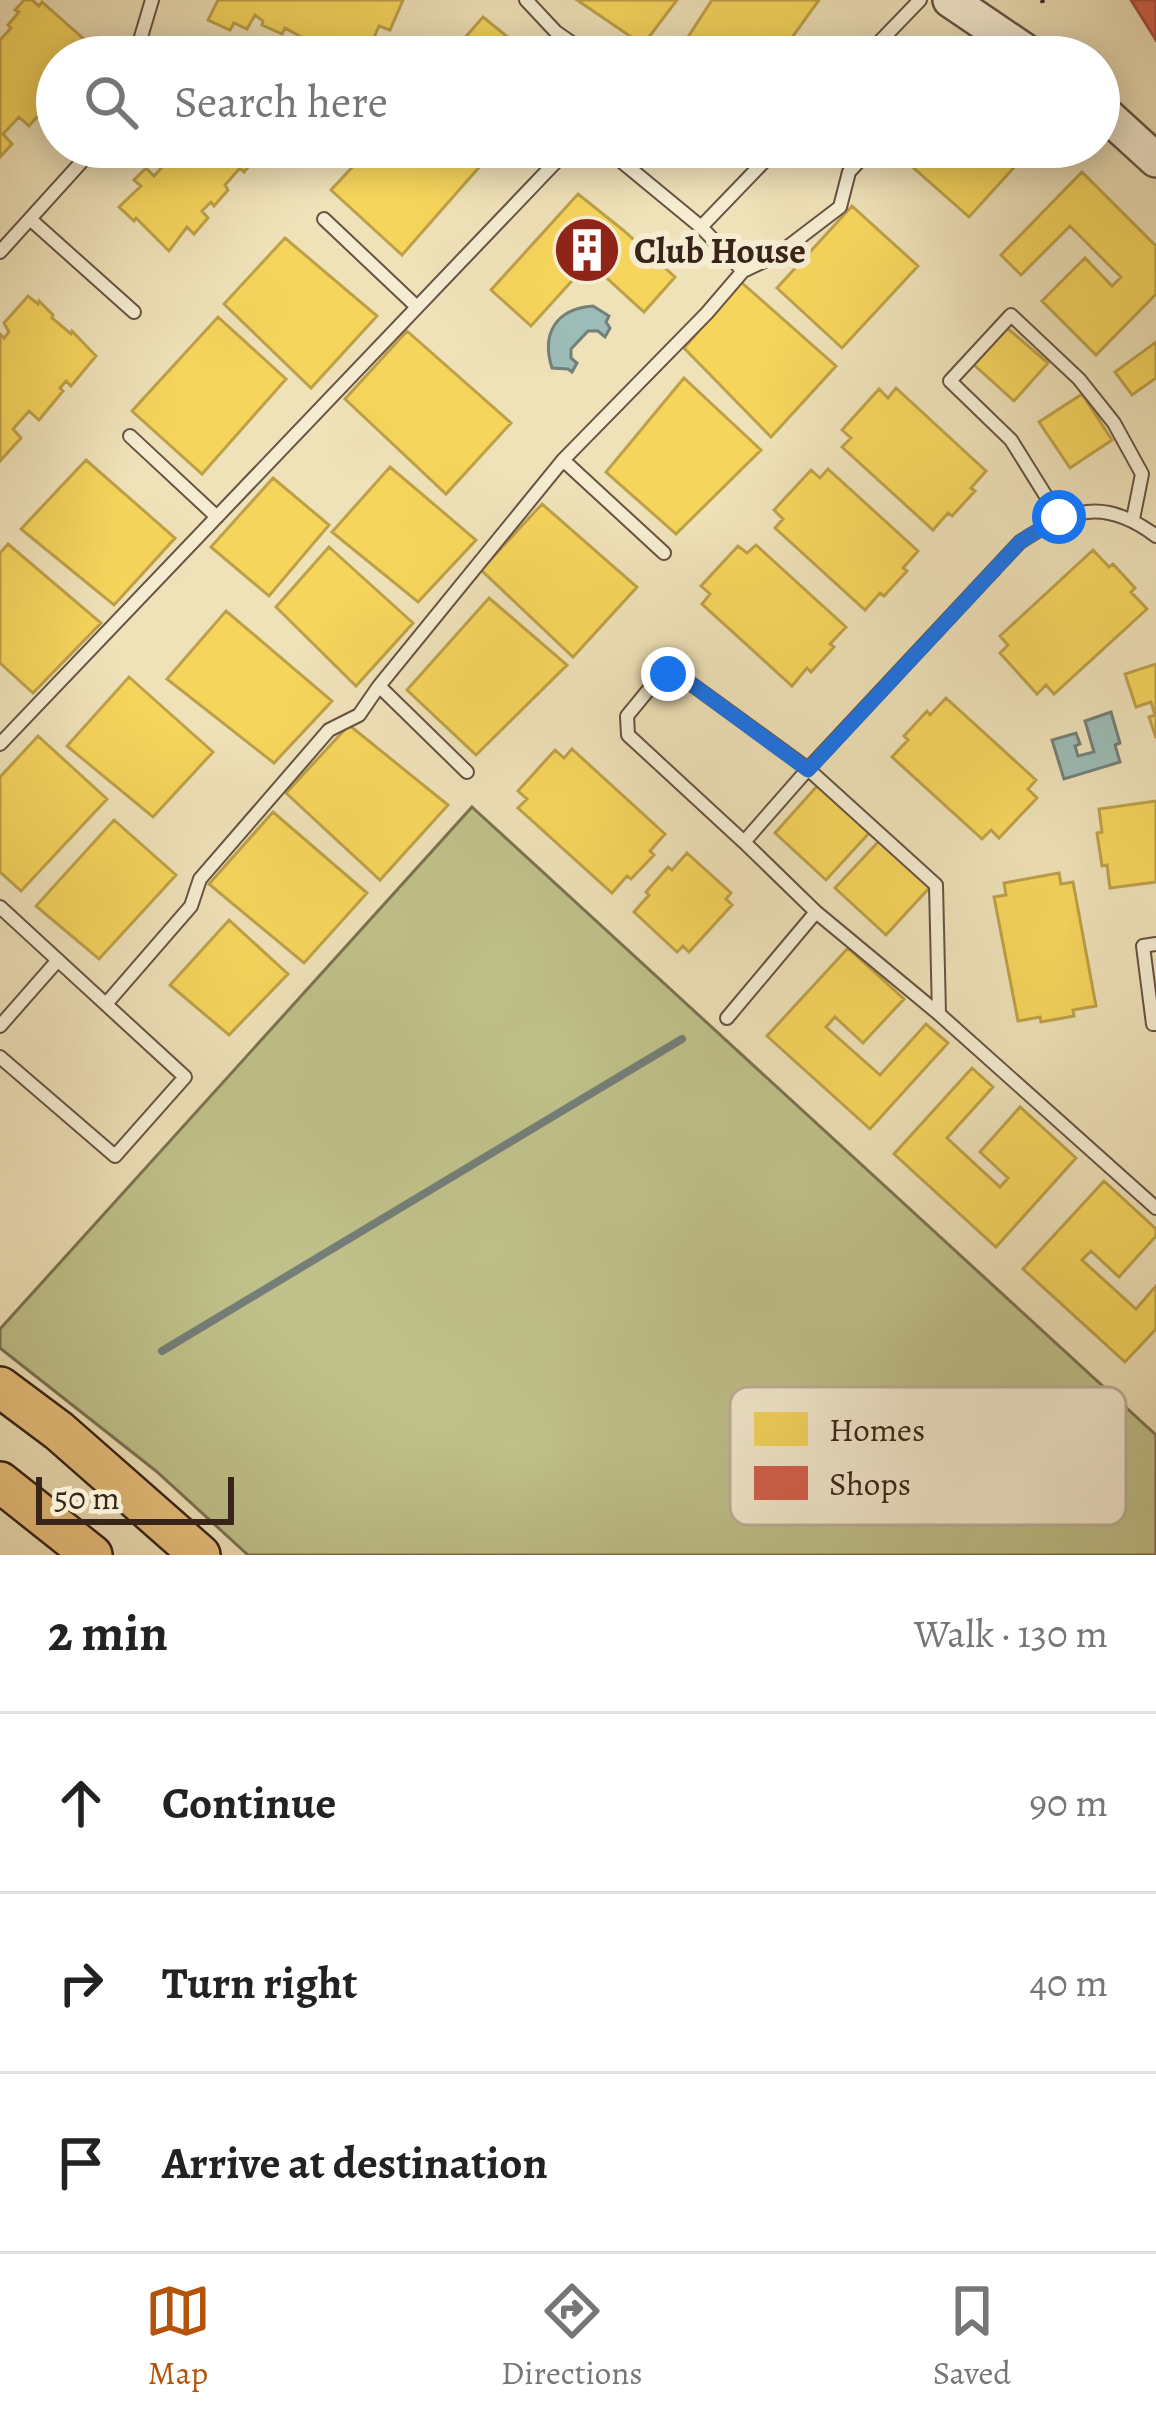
<!DOCTYPE html>
<meta charset="utf-8">
<style>
:root{--surface:#fff;--page:#f2f2f2;--text:#222;--muted:#767676;--line:#e0e0e0;--accent:#b45309}
body{margin:0;font-family:Alegreya,serif;background:var(--page);color:var(--text)}
.scale{position:absolute;left:36px;bottom:30px;width:198px;box-sizing:border-box;padding-left:12px;border:6px solid #39241a;border-top:0;font-size:33px;line-height:42px;white-space:nowrap;color:#39241a;-webkit-text-stroke:9px #f5ecd1;paint-order:stroke}
.stop{position:absolute;width:36px;height:36px;margin:-27px;border:9px solid #1a73e8;border-radius:50%;background:#fff}
.stop.end{background:#1a73e8;border-color:#fff;box-shadow:0 3px 12px #0008}
.list{margin:0;padding:0;list-style:none}
h2{display:flex;justify-content:space-between;align-items:center;height:156px;margin:0;padding:0 48px;font-size:51px}
h2 small{font-size:39px;font-weight:400;color:var(--muted)}
.list li{display:grid;grid-template-columns:78px 1fr auto;gap:36px;align-items:center;box-sizing:border-box;height:180px;padding:0 48px;border-top:3px solid var(--line)}
.list b{display:block;font-size:45px;white-space:nowrap}
.list em{font-size:39px;font-style:normal;color:var(--muted)}
.icon{flex:none;width:66px;height:66px;fill:none;stroke:currentColor;stroke-width:2;stroke-linecap:round;stroke-linejoin:round}
.map{position:relative;flex:none;width:1156px;height:1555px;overflow:hidden}
.search{position:absolute;background:var(--surface);box-shadow:0 6px 30px #0003;left:36px;right:36px;top:36px;height:132px;display:flex;align-items:center;gap:30px;box-sizing:border-box;padding:0 42px;border-radius:66px;color:var(--muted);font-size:45px}
.sheet{height:696px;background:var(--surface)}
nav{display:flex;justify-content:space-around;align-items:center;box-sizing:border-box;height:168px;border-top:3px solid var(--line);background:var(--surface);font-size:33px;color:var(--muted)}
nav a{display:grid;justify-items:center;gap:6px}
nav .on{color:var(--accent)}
.map>svg:first-child{display:block}
.green{fill:#c0c18a;stroke:#7c7252;stroke-width:3}
.water{fill:#9cbcb7;stroke:#747f78;stroke-width:3}
.homes{fill:#f6d55c;stroke:#bda048;stroke-width:3}
.shops{fill:#d6604d;stroke:#a74e3e;stroke-width:3}
.lines{fill:none;stroke-linecap:round;stroke-linejoin:round}
.stream{stroke:#747f78;stroke-width:8}
.service-casing{stroke:#665342;stroke-width:16}
.tertiary-casing{stroke:#665342;stroke-width:38}
.primary-casing{stroke:#39241a;stroke-width:44}
.path{stroke:#39241a;stroke-width:4.5;stroke-dasharray:3 6;stroke-linecap:butt}
.service{stroke:#f5ecd1;stroke-width:12}
.tertiary{stroke:#f5ecd1;stroke-width:33}
.primary{stroke:#e8c07c;stroke-width:39}
.route{stroke:#1a73e8;stroke-width:15}
.labels{text-anchor:middle;stroke-width:12;stroke-linejoin:round;paint-order:stroke}
.poi-label{font-size:36px;font-weight:bold;fill:#39241a;stroke:#f5ecd1;text-anchor:start}
.key{fill:#f5ecd1;stroke:#bdb09a;stroke-width:3}
.key-label{font-size:33px;fill:#39241a}
</style>
<div class="map">
<svg width="1156" height="1555" viewBox="0 0 1156 1555">
<rect width="100%" height="100%" fill="#efe1b8"/>
<filter id="stains"><feTurbulence type="fractalNoise" baseFrequency=".00167" numOctaves="4"/><feColorMatrix values="0 0 0 0 .2 0 0 0 0 .09 0 0 0 0 .02 0 0 0 .5 -.17"/></filter>
<radialGradient id="worn" r=".72"><stop offset=".6" stop-color="#630" stop-opacity="0"/><stop offset="1" stop-color="#630" stop-opacity=".3"/></radialGradient>
<path class="green" d="M472 807 1156 1435V1555H248L156 1471 0 1348V1329Z"/>
<path class="water" d="M593 306 609 316 606 322 610 328 605 337 598 331H588L571 349V358L577 363 572 372 568 369 552 368C541 333 556 309 593 306Z
M1111 712 1120 743 1115 745 1120 762 1064 779 1052 740 1076 733 1080 744 1075 746 1078 756 1094 752 1085 721Z"/>
<path class="homes" d="M24 0H32L39 6 42 2 86 41 83 45 93 55 57 57V87L50 94 53 99 29 126 19 117 3 134 12 144 0 157V40L11 28 8 25 19 12 15 10Z
M218 0H403L390 30 379 26 369 49 377 54 376 57H334L306 45 307 40 285 28 282 34 262 25 263 21 255 15 247 29 234 23 230 30 208 20Z
M577 0H677L643 45Z
M712 0H819L778 57H675Z
M483 17 532 57H448Z
M173 147H260L256 152 258 156 244 172 240 168 225 185 228 190 214 206 211 202 202 211 208 218 194 234 187 227 169 251 136 218 134 221 119 207 141 186 134 180 146 168 154 176 166 163 162 159Z
M371 147H477L488 157 402 255 331 190Z
M890 147H1003L1019 162 969 217Z
M1082 172 1156 246V294L1096 355 1042 301 1085 258 1112 286 1121 277 1070 226 1021 275 1001 255Z
M578 194 623 230 675 277 644 312 599 271 580 272 531 326 491 290Z
M852 206 918 266 842 348 777 288Z
M285 238 377 316 311 388 224 304Z
M741 282 836 366 771 437 684 348Z
M28 296 38 304 39 301 53 315 52 318 71 334 72 331 96 356 71 386 66 381 60 388 63 391 39 420 29 411 13 429 21 438 0 461V334L4 338 9 332 4 323Z
M218 317 286 379 202 474 132 411Z
M1006 327 1048 363 1014 401 973 364Z
M407 331 511 423 446 494 345 399Z
M1156 342V378L1132 395 1115 372Z
M684 378 761 450 676 534 606 472Z
M896 388 986 471 971 488 975 491 952 516 948 513 933 530 842 447 851 438 842 430 879 389 888 398Z
M1082 394 1112 440 1070 468 1039 422Z
M86 460 175 538 114 605 21 529Z
M390 467 476 540 418 602 332 532Z
M828 469 918 551 903 568 907 571 884 596 880 593 865 610 775 528 783 519 774 510 811 470 820 478Z
M273 478 329 525 269 596 211 547Z
M542 504 637 587 573 657 481 570Z
M8 544 101 623 33 693 0 663V553Z
M756 545 846 627 830 644 834 647 811 672 807 668 792 686 702 604 710 594 701 586 738 546 747 553Z
M329 547 413 623 356 686 276 607Z
M1093 550 1109 567 1113 564 1135 588 1131 592 1147 609 1054 694 1046 685 1037 694 1000 653 1008 645 1000 636Z
M489 598 567 665 476 755 407 690Z
M226 611 332 701 274 763 167 679Z
M1156 664V738L1149 717 1155 715 1151 702 1136 707 1125 674Z
M129 677 213 752 153 817 67 746Z
M946 698 1036 780 1028 789 1037 798 999 838 991 830 982 839 892 757 908 740 904 736 927 711 930 715Z
M349 725 448 805 380 880 286 793Z
M38 736 107 799 21 891 0 872V777Z
M572 749 665 834 650 851 654 855 631 879 627 876 612 893 518 808 527 799 518 791 555 750 564 758Z
M818 785 870 832 826 880 775 833Z
M1156 801V882L1110 888 1107 865 1102 866 1097 833 1102 832 1099 809Z
M273 812 367 893 304 963 209 884Z
M114 820 176 875 99 959 36 906Z
M879 841 930 887 886 935 835 888Z
M687 853 731 893 726 899 732 905 689 952 683 946 677 952 634 912 649 895 646 892 668 867 672 870Z
M1059 873 1061 884 1073 882 1096 1006 1073 1010 1074 1016 1041 1022 1040 1017 1018 1021 994 897 1006 895 1004 883Z
M229 920 288 974 229 1035 170 985Z
M848 948 904 999 863 1043 835 1017 826 1027 880 1075 926 1024 948 1043 870 1129 767 1036Z
M972 1068 993 1087 947 1138 1000 1187 1008 1178 980 1152 1020 1107 1076 1158 996 1247 894 1154Z
M1104 1181 1156 1229V1236L1119 1277 1091 1251 1082 1260 1136 1309 1156 1286V1329L1125 1362 1023 1269Z"/>
<path class="shops" d="M1131 0H1156V40Z"/>
<g class="lines">
<path class="stream" d="M162 1351 682 1039"/>
<defs>
<path id="service" d="M526 0 556 32 592 57
M135 57 152 0
M865 57 920 0
M604 147 701 227 743 271
M30 219 134 312
M324 219 417 307
M701 227 778 147
M0 252 95 147
M130 436 217 517
M563 460 664 553
M1059 517 1011 440 950 381 1011 315 1079 379 1114 423 1142 474 1133 519
M1156 536C1104 497 1070 509 1020 542L808 769 744 842 816 912 939 1014 1156 1208
M379 686 467 772
M0 744 570 147
M744 842 628 735 627 716 659 677 679 675 808 769 936 885 939 1014
M0 907 185 1077 115 1156 0 1057
M1156 944 1143 946 1153 1024H1156
M106 1004 191 906 200 879 329 730 359 715 379 686 563 460 707 313 743 271 777 255 840 207 849 172 872 147
M727 1018 816 912
M0 1026 58 960"/>
<path id="tertiary" d="M950 0 1034 57
M1099 108 1156 160"/>
<path id="primary" d="M0 1387 59 1431 200 1555
M0 1482 92 1555"/>
</defs>
<use href="#service" class="service-casing"/>
<use href="#tertiary" class="tertiary-casing"/>
<use href="#primary" class="primary-casing"/>
<path class="path" d="M1042 0 1043 3"/>
<use href="#service" class="service"/>
<use href="#tertiary" class="tertiary"/>
<use href="#primary" class="primary"/>
</g>
<g class="lines">
<path class="route" d="M668 674 679 675 808 770 1020 542 1059 517"/>
</g>
<defs>
<symbol id="building-disc" viewBox="-11 -11 22 22"><circle r="9.5" fill="#8f2418" stroke="#f5ecd1"/><path d="M-4-6H4V6H1V3H-1V6H-4ZM-2.5-4.3h1.7v1.8h-1.7ZM.8-4.3h1.7v1.8H.8ZM-2.5-1h1.7V.8h-1.7ZM.8-1h1.7V.8H.8Z" fill="#fff"/></symbol>
</defs>
<g fill-rule="evenodd">
<use href="#building-disc" x="549" y="212" width="76" height="76"/>
</g>
<g class="labels">
<g class="poi-label">
<text x="634" y="263">Club House</text>
</g>
</g>
<rect x="730" y="1387" width="396" height="138" rx="18" class="key"/>
<rect x="754" y="1412" width="54" height="34" fill="#f6d55c"/>
<rect x="754" y="1466" width="54" height="34" fill="#d6604d"/>
<g class="key-label">
<text x="829" y="1441">Homes</text>
<text x="829" y="1495">Shops</text>
</g>
<rect width="100%" height="100%" filter="url(#stains)"/>
<rect width="100%" height="100%" fill="url(#worn)"/>
</svg>
<div class="scale">50 m</div>
<div class="stop" style="left:1059px;top:517px"></div>
<div class="stop end" style="left:668px;top:674px"></div>
<div class="search"><svg class="icon" aria-label="search" viewBox="0 0 24 24"><circle cx="10" cy="10" r="6"/><path d="M15 15l6 6"/></svg>Search here</div>
</div>
<section class="sheet">
<h2>2 min<small>Walk · 130 m</small></h2>
<ul class="list">
<li><svg class="icon" aria-label="ahead" viewBox="0 0 24 24"><path d="M12 20V5M6 11l6-6 6 6"/></svg><div><b>Continue</b></div><em>90 m</em></li>
<li><svg class="icon" aria-label="right" viewBox="0 0 24 24"><path d="M7 20v-9h11M14 6l5 5-5 5"/></svg><div><b>Turn right</b></div><em>40 m</em></li>
<li><svg class="icon" aria-label="arrive" viewBox="0 0 24 24"><path d="M6 21V4h12l-3 4 3 4H6"/></svg><div><b>Arrive at destination</b></div></li>
</ul>
</section>
<nav>
<a class="on"><svg class="icon" aria-label="map" viewBox="0 0 24 24"><path d="M3 6l6-2 6 2 6-2v14l-6 2-6-2-6 2zM9 4v14M15 6v14"/></svg>Map</a>
<a><svg class="icon" aria-label="directions" viewBox="0 0 24 24"><path d="M12 3l9 9-9 9-9-9zM9 14v-3h6M13 9l2 2-2 2"/></svg>Directions</a>
<a><svg class="icon" aria-label="saved" viewBox="0 0 24 24"><path d="M7 4h10v16l-5-4-5 4z"/></svg>Saved</a>
</nav>
